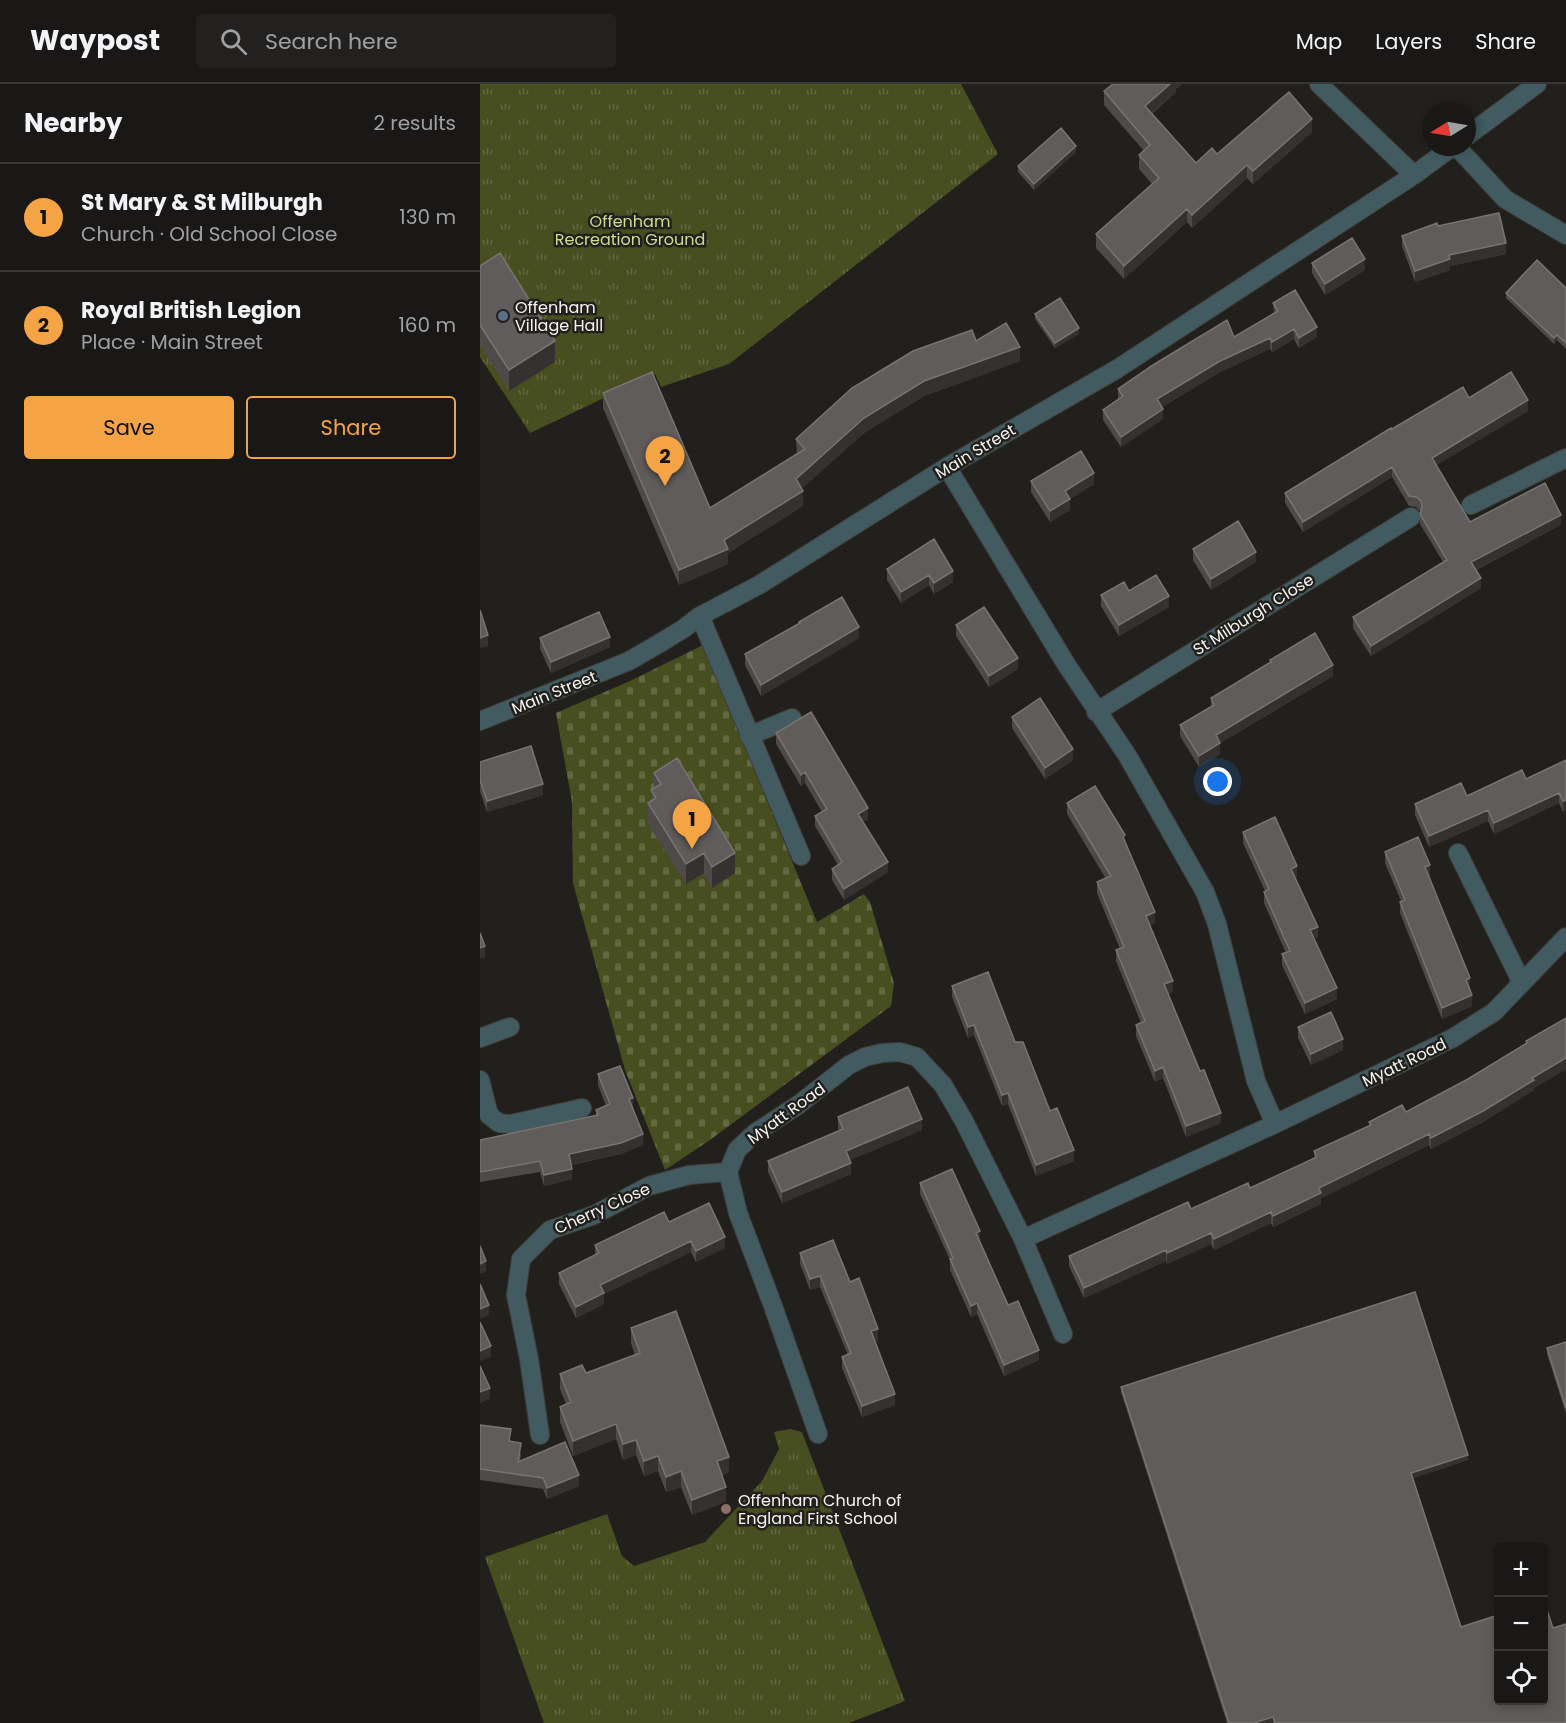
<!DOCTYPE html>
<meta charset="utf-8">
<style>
:root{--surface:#1a1816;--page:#23211f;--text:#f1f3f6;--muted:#9fa0a1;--line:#383735;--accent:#f4a345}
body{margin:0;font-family:Poppins,sans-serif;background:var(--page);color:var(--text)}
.controls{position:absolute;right:18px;bottom:18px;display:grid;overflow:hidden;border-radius:6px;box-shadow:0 3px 9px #0003}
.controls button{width:54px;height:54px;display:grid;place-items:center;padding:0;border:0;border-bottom:2px solid var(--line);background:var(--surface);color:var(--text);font:30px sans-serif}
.compass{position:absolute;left:942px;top:18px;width:54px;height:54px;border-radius:50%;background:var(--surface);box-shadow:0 3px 9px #0003;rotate:259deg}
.you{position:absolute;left:738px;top:698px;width:21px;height:21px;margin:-15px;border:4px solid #fff;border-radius:50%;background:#1a73e8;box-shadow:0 0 0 9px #1a73e833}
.badge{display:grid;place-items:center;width:39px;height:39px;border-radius:50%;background:var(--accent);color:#111;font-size:20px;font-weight:700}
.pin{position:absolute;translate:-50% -50px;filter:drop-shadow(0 2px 3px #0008)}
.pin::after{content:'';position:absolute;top:32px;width:21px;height:18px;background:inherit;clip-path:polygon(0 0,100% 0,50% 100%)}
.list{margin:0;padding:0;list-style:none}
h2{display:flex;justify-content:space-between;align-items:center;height:78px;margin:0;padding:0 24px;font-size:26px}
h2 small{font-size:20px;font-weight:400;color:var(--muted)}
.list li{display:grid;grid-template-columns:39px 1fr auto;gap:18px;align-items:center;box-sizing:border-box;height:108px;padding:0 24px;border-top:2px solid var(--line)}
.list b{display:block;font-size:22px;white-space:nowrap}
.list p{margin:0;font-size:20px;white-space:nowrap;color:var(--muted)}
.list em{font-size:20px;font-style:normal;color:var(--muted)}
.actions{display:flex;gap:12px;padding:18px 24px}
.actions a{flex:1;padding:14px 0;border:2px solid var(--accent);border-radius:6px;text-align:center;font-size:21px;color:var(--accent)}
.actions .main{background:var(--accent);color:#111}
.icon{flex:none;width:33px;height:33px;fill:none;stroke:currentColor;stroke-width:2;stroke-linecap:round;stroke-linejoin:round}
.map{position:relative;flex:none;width:1086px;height:1639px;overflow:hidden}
header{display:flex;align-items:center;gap:36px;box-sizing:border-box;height:84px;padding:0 30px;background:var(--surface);border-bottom:2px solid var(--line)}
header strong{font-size:28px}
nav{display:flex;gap:33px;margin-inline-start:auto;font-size:21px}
.search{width:420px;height:54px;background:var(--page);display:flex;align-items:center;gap:15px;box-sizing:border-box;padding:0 21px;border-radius:6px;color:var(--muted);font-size:22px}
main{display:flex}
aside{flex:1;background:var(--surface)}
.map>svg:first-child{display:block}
.grass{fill:url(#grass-tufts)}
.cemetery{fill:url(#cemetery-stones)}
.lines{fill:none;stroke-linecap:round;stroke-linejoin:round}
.minor-casing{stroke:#403e3b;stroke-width:20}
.minor{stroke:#425b60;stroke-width:18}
.wall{fill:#4e4a49}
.shaded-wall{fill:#353130}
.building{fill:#605c5b;stroke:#777472;stroke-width:1.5}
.service-dot{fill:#5c6f8a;stroke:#22201d;stroke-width:2}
.education-dot{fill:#8d6e63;stroke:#22201d;stroke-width:2}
.labels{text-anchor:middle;stroke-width:5;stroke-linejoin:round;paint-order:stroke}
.park-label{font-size:16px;fill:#cedc8f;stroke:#22201d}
.poi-label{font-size:16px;fill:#f5f4f1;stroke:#22201d;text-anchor:start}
.street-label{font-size:16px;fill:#f5f4f1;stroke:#22201d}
</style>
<header>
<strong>Waypost</strong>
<div class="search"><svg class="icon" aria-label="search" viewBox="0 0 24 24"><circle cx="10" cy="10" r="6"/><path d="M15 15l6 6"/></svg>Search here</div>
<nav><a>Map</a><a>Layers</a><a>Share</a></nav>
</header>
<main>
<aside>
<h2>Nearby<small>2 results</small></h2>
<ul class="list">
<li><span class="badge">1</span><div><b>St Mary &amp; St Milburgh</b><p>Church · Old School Close</p></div><em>130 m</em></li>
<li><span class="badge">2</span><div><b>Royal British Legion</b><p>Place · Main Street</p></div><em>160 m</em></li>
</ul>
<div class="actions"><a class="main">Save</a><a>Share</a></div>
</aside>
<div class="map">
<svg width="1086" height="1639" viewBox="0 0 1086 1639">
<defs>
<pattern id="grass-tufts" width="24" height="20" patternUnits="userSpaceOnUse" patternTransform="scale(1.5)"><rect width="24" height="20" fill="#474e1f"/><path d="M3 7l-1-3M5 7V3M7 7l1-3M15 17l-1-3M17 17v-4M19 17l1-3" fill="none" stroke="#626840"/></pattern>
<pattern id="cemetery-stones" width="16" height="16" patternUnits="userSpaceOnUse" patternTransform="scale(1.5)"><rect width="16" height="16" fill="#474e1f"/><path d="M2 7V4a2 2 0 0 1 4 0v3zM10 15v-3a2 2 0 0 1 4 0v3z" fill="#626840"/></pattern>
</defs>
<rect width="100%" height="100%" fill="#22201d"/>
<path class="grass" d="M0 0H481L518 70 249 280 181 303 175 290 50 349 0 273Z
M310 1345 322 1348 425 1617 369 1639H64L5 1473 127 1430 142 1472 154 1482 225 1458 282 1397 299 1365 294 1348Z"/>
<path class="cemetery" d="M223 561 337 838 384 810 390 818 414 899 411 922 230 1056 185 1086 145 986 93 799 92 718 76 629 150 597Z"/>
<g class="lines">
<defs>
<path id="minor" d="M839 0 934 91
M987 52 1057 0
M977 63 1025 115 1086 151
M467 383 586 580 647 671 725 808 737 840 776 997 795 1040
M991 421 1086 374
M220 532 321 772
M616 628 931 433
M0 637 149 577 180 559 203 545 220 532 279 501 467 383 637 285 934 91 972 63
M269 652 312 634
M978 769 1042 899
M0 954 30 943
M0 996 9 1031 19 1039 31 1040 102 1024
M543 1155 583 1250
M338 1350 293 1222 258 1129 248 1088 257 1066 275 1049 318 1021 369 981 385 973 402 969 420 968 437 973 463 1001 484 1037 543 1155 795 1040 973 954 1014 928 1086 853
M60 1351 49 1275 36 1211 41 1175 70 1146 114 1131 169 1102 209 1091 248 1088"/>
</defs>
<use href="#minor" class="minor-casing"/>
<use href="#minor" class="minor"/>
</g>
<path class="wall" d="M633 0H702L696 5V8L672 30 716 79 737 70 832 48 773 100 767 94 712 144 707 138 644 195 616 164V150L672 100 659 85V71L664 67 624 21V7Z
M596 68 554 106 538 88V82Z
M922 152 1026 170 970 182V186L935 198 922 162Z
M832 179 885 186 845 211 832 189Z
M0 182 75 278 29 307 0 261Z
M1086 204V265L1077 256 1074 260 1026 214V209Z
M793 219 837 253 819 264 814 255 792 268 790 265 740 288 682 323 683 335 641 363 623 336V326L638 315V305L754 253 794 229Z
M555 230 599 250 575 264 555 235Z
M496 257 540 277 444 312 384 349 321 405 323 422 248 469V480L199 501 123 324V309L230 424 317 371 316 355Z
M989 314 1048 327 956 381 990 438 1081 441 996 486 1001 504 891 572 873 544V533L963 478 940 440V427L936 423 929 422 912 393 823 448 805 419V409L912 345Z
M551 397 614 400 590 415V426L570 438 551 408Z
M454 455 473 498 454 510 449 501 421 519 407 496V485Z
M713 465 776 478 731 506 713 476Z
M649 507 689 523 639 552 621 522V511Z
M319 538 379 554 281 612 265 581V570L319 540Z
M476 541 538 585 509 603 476 552Z
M60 554 130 563 71 589 60 565Z
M790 576 853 592 740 659V670L719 683 700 652V641L731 623V614L790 579Z
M532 633 593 676 565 695 532 644Z
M296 649 388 735 383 738 408 788 364 816 352 796V785L358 781 335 742V732L342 728 325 699 321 702 296 660Z
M1086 676V726L1083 728 1079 719 1014 750 1008 737 949 763 935 731V720L987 712 1046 695Z
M0 678 63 711 7 728 0 707Z
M174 689 255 789 232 804 224 789 206 800 168 740V719L171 717V706L174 704Z
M587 719 645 759 675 839 670 841 693 907 688 910 741 1039 706 1053 683 994 675 998 656 952V941L661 939 636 877V866L640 865 617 809V798L626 795 587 730Z
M763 748 817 793 815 794 838 853 834 855 857 915 825 930 802 881V870L806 869 784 819V808L785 807 763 759Z
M905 768 950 792H949L990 904V905L992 922 962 935 920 829V818L921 817 905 779Z
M472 902 535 958 570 1027 594 1077 556 1092 528 1020 522 1022 494 951 488 954 472 913Z
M1086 934V985L1054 1004V1006L1003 1038 951 1065 949 1061 841 1114V1120L793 1143 791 1139 734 1166 731 1160 687 1180 686 1177 604 1214 589 1182V1172L711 1125 770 1104 834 1074V1067L889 1042V1038L926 1028 988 995 1046 959V957Z
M818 943 863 966 831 981 818 954Z
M118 990 153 1024 163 1061 141 1070 91 1081 92 1095 64 1102 60 1088 0 1098V1056L116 1032V1026L126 1022 118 1001Z
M358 1033 442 1046 370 1076 371 1090 302 1119 288 1088V1077L359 1047 358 1044Z
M440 1099 500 1158 528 1221 559 1276 524 1292 497 1230 491 1233 470 1186V1176L440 1110Z
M189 1138 245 1164 216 1178 211 1168 124 1210V1220L96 1234 79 1200V1189L115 1171V1161Z
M320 1169 370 1198 398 1256 395 1257 415 1321 382 1333 362 1284V1273L368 1271 340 1203 330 1206 320 1180Z
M151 1244 249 1388 242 1391 246 1418 212 1431 201 1403 186 1408 178 1387 164 1392 156 1371 143 1376 136 1355 93 1372 80 1338V1323L86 1320 80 1305V1290L106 1289 155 1271 151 1259Z
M1086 1258V1330L1067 1270V1264Z
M641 1303 988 1376 933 1394 981 1543 1086 1639H793V1638L747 1639 641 1308Z
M0 1341 31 1357 41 1370 40 1377 99 1402 67 1415 63 1405 0 1396Z"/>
<path class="shaded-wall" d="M690 0H702L696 5V8L665 35V22Z
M832 35V48L773 100V87Z
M596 62V68L554 106V100Z
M767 81V94L712 144V131Z
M707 125V138L644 195V182Z
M1026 159V170L970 182V186L935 198V187L969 171Z
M885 175V186L845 211V200Z
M837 243V253L819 264V254Z
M599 244V250L575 264V259Z
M814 245V255L792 268V258Z
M1077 251V256L1074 260V254Z
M790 254V265L740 288 677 326V315L740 277Z
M75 257V278L29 307V286Z
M540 263V277L444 312 384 349 316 410V395L384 334 444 297Z
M1048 316V327L952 384V374Z
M683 325V335L641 363V353Z
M912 383V393L823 448V438Z
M614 389V400L585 418V407Z
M323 407V422L248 469V480L199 501V486L244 456Z
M590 415V426L570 438V427Z
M1081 431V441L991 488V478Z
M776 468V478L731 506V495Z
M473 487V498L454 510V499Z
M449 491V501L421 519V508Z
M1001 494V504L891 572V562Z
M689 512V523L639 552V541Z
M379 543V554L281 612V601Z
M8 551V562L0 564V554Z
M130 553V563L71 589V578Z
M538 574V585L509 603V592Z
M853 581V592L736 661V651Z
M740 659V670L719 683V672Z
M593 665V676L565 695V684Z
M325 688V699L321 702V691Z
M63 700V711L7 728V717Z
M1079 709V719L1014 750V739Z
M1086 716V726L1083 728V717Z
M388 724V735L378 741V730Z
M1008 726V737L949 763V752Z
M224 769V789L206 800V780Z
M255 769V789L232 804V783Z
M408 778V788L364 816V805Z
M950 781V792L945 794V783Z
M817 782V793L811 796V785Z
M675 828V839L666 843V832Z
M838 843V853L830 857V846Z
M5 862V873L0 875V864Z
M990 894V904L986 906V896Z
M693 897V907L684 911V900Z
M857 904V915L825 930V919Z
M992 911V922L962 935V924Z
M494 941V951L488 954V943Z
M863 955V966L831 981V970Z
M1086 974V985L1054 1004V1006L1003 1038 951 1065V1054Z
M683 983V994L675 998V987Z
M528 1009V1020L522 1022V1011Z
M153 1014V1025L149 1015Z
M741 1029V1039L706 1053V1042Z
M442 1035V1046L366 1078V1067Z
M163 1050V1061L141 1070 89 1081V1070Z
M949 1050V1061L841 1114V1120L793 1143V1132L839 1104Z
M594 1066V1077L556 1092V1081Z
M371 1079V1090L302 1119V1108Z
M92 1085V1095L64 1102V1091Z
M791 1128V1139L734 1166V1155Z
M500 1147V1158L496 1149Z
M731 1149V1160L687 1180V1169Z
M245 1153V1164L216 1178V1167Z
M211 1157V1168L124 1210V1220L96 1234V1223L120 1201Z
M686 1166V1177L604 1214V1204Z
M6 1177V1188L0 1190V1180Z
M340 1192V1203L330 1206V1195Z
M497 1219V1230L491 1233V1222Z
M9 1221V1231L0 1235V1225Z
M398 1245V1256L391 1258V1247Z
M11 1262V1273L0 1277V1267Z
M559 1266V1276L524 1292V1281Z
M10 1304V1315L0 1319V1308Z
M415 1310V1321L382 1333V1322Z
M136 1340V1355L93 1372V1357Z
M156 1356V1371L143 1376V1360Z
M988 1371V1376L931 1395V1389Z
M178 1372V1387L164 1392V1377Z
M249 1373V1388L237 1392V1377Z
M201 1387V1403L186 1408V1393Z
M99 1391V1402L67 1415V1404Z
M246 1403V1418L212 1431V1416Z
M793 1633V1638L791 1639H774Z"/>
<path class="building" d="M633 0H690L665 22 716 79 732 64 737 70 809 8 832 35 773 87 767 81 712 131 707 125 644 182 616 150 679 94 659 71 670 61 624 7Z
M581 44 596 62 554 100 538 82Z
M1019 129 1026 159 969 171 970 175 935 187 922 152 957 139 958 142Z
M872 154 885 175 845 200 832 179Z
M20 169 75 257 29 286 0 241V182Z
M1057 176 1086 204V259L1077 251 1074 254 1026 209Z
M815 206 837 243 819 254 814 245 792 258 790 254 740 277 677 315 683 325 641 353 623 326 643 312 638 305 673 281 747 236 754 253 798 227 793 219Z
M580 214 599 244 575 259 555 230Z
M526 239 540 263 444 297 384 334 316 395 323 407 244 456 248 465 199 486 123 309 172 288 230 424 325 365 316 355 372 304 433 267 492 246 496 257Z
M1031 288 1048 316 952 374 990 438 1065 399 1081 431 991 478 1001 494 891 562 873 533 967 476 940 430 942 423 941 417 936 413 929 412 912 383 823 438 805 409 911 344 912 345 983 303 989 314Z
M601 367 614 389 585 407 590 415 570 427 551 397Z
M758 437 776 468 731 495 713 465Z
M454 455 473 487 454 499 449 491 421 508 407 485Z
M676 491 689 512 639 541 621 511 644 498 649 507Z
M362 513 379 543 281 601 265 570 320 539 319 538Z
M504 523 538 574 509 592 476 541Z
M0 526 8 551 0 554Z
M119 528 130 553 71 578 60 554Z
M835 549 853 581 736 651 740 659 719 672 700 641 734 621 731 614 791 578 790 576Z
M560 614 593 665 565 684 532 633Z
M331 628 388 724 378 730 408 778 364 805 352 785 362 778 335 732 347 725 325 688 321 691 296 649Z
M51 662 63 700 7 717 0 696V678Z
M197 674 255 769 232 783 224 769 206 780 168 719 176 714 171 706 181 700 174 689Z
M1086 676V716L1083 717 1079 709 1014 739 1008 726 949 752 935 720 981 699 987 712 1042 686 1046 695Z
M615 702 645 751 643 753 675 828 666 832 693 897 684 900 720 987 724 986 741 1029 706 1042 683 983 675 987 656 941 665 937 636 866 644 863 617 798 631 792 587 719Z
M795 733 817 782 811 785 838 843 830 846 857 904 825 919 802 870 810 867 784 808 789 805 763 748Z
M938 753 950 781 945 783 990 894 986 896 992 911 962 924 920 818 925 816 905 768Z
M0 849 5 862 0 864Z
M508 888 535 958H543L570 1027 577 1024 594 1066 556 1081 528 1009 522 1011 494 941 488 943 472 902Z
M851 928 863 955 831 970 818 943Z
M1086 934V974L1052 994 1054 996 1003 1027 951 1054 949 1050 839 1104 841 1109 793 1132 791 1128 734 1155 731 1149 687 1169 686 1166 604 1204 589 1172 708 1118 711 1125 768 1099 770 1104 837 1073 834 1067 891 1041 889 1038 922 1021 926 1028 988 995 1047 959 1046 957Z
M140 982 153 1014 149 1015 163 1050 141 1059 89 1070 92 1085 64 1091 60 1077 0 1088V1056L118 1031 116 1026 130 1020 118 990Z
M428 1003 442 1035 366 1067 371 1079 302 1108 288 1077 363 1045 358 1033Z
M472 1085 500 1147 496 1149 528 1221 538 1217 559 1266 524 1281 497 1219 491 1222 470 1175 473 1174 440 1099Z
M229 1119 245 1153 216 1167 211 1157 120 1201 124 1209 96 1223 79 1189 119 1169 115 1161 184 1128 189 1138Z
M353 1156 370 1198 379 1194 398 1245 391 1247 415 1310 382 1322 362 1273 371 1269 340 1192 330 1195 320 1169Z
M0 1162 6 1177 0 1180Z
M0 1200 9 1221 0 1225Z
M935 1208 988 1371 931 1389 981 1543 1018 1531V1617H1064V1517L1073 1544 1086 1540V1639H795L793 1633 774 1639H749L641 1303Z
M196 1227 249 1373 237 1377 246 1403 212 1416 201 1387 186 1393 178 1372 164 1377 156 1356 143 1360 136 1340 93 1357 80 1323 91 1318 80 1290 102 1281 106 1289 160 1269 151 1244Z
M0 1238 11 1262 0 1267Z
M1086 1258V1324L1067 1264Z
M0 1282 10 1304 0 1308Z
M0 1341 31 1345 29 1357 41 1359 38 1378 85 1358 99 1391 67 1404 63 1394 0 1385Z"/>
<circle class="service-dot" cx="23" cy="232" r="6"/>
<circle class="education-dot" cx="246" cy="1425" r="6"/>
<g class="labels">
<g class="park-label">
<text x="150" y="143">Offenham<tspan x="150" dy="18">Recreation Ground</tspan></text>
</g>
<g class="poi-label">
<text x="35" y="229">Offenham<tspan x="35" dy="18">Village Hall</tspan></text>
<text x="258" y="1422">Offenham Church of<tspan x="258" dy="18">England First School</tspan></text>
</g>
<g class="street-label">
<text transform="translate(495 367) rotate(-31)" y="6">Main Street</text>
<text transform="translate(773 530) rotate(-32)" y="6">St Milburgh Close</text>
<text transform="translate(74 608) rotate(-22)" y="6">Main Street</text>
<text transform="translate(924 978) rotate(-26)" y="6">Myatt Road</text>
<text transform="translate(306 1029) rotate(-36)" y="6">Myatt Road</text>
<text transform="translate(122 1124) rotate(-24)" y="6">Cherry Close</text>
</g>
</g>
</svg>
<div class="controls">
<button>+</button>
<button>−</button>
<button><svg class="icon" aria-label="locate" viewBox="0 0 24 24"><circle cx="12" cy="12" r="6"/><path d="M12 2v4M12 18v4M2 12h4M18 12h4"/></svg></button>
</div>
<svg class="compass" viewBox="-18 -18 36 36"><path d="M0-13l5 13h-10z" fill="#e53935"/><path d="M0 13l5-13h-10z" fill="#9fa0a1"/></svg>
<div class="you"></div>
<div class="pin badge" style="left:212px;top:765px">1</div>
<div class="pin badge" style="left:185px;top:402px">2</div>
</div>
</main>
